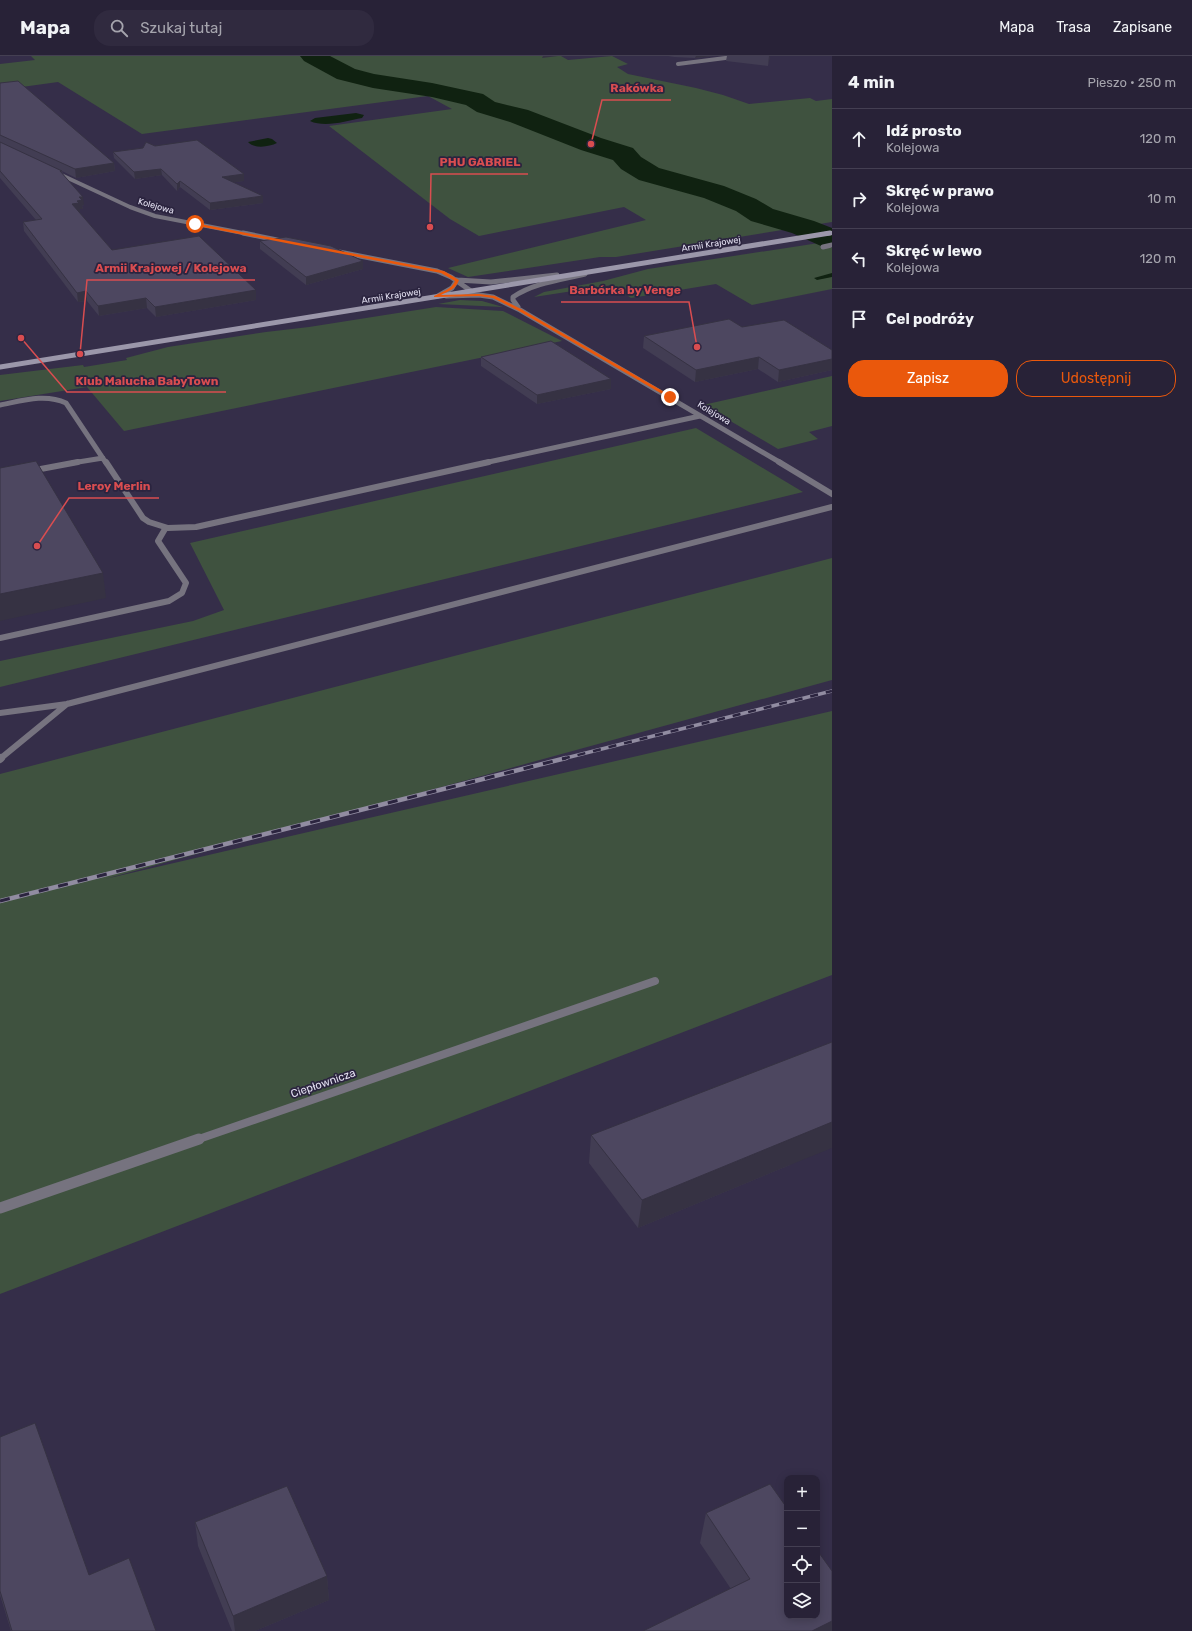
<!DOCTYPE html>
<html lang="pl">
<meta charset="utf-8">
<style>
:root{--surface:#282237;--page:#302a3f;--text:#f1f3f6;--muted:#a5a4ad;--line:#443f52;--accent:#ea580c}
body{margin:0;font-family:Rubik,sans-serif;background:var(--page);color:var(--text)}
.controls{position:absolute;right:12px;bottom:12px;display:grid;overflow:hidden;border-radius:8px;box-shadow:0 2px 10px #0003}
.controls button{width:36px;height:36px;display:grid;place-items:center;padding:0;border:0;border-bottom:1px solid var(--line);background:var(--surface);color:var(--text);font:20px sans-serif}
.stop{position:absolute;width:12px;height:12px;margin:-9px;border:3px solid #ea580c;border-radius:50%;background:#fff}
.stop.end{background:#ea580c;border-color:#fff;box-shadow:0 1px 4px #0008}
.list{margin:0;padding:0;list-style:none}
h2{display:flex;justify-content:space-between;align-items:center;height:52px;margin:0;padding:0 16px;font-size:17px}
h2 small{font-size:13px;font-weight:400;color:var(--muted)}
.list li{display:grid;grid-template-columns:26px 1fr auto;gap:12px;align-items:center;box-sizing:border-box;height:60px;padding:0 16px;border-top:1px solid var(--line)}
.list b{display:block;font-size:15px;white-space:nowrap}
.list p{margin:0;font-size:13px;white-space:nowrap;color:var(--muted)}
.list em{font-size:13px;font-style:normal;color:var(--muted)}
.actions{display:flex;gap:8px;padding:12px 16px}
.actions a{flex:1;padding:9px 0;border:1px solid var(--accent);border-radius:16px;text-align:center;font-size:14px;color:var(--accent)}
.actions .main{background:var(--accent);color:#fff}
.icon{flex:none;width:22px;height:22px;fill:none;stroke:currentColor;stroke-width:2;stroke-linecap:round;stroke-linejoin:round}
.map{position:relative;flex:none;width:832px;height:1575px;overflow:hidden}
header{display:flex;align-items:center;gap:24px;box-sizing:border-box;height:56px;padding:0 20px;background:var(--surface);border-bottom:1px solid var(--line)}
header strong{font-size:19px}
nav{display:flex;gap:22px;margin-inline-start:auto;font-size:14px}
.search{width:280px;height:36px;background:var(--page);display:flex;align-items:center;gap:10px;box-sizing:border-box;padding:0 14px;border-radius:16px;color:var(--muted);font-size:15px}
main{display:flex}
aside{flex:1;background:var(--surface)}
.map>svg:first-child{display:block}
.green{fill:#3f523f}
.water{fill:#102211}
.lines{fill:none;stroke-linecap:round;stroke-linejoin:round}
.stream{fill:#102211;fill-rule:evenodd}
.river{fill:#102211;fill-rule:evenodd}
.lane-far3{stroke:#76737f;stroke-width:4}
.lane-far2{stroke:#76737f;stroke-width:5}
.lane-far1{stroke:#76737f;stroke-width:6}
.lane{stroke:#76737f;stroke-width:8}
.street-far4{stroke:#76737f;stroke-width:4}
.street-far3{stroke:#76737f;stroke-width:5}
.street-far2{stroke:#76737f;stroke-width:6}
.street-far1{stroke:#76737f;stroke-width:8}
.street{stroke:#76737f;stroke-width:11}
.secondary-far1{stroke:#9b97aa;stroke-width:4}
.secondary{stroke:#9b97aa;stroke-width:5}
.rail-far1-casing{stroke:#918ca1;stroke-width:3.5}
.rail-casing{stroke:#918ca1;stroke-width:4.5}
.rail-far1{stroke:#2b243f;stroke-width:2.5;stroke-dasharray:8;stroke-linecap:butt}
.rail{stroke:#2b243f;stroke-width:3;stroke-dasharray:10;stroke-linecap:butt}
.wall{fill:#423d53}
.shaded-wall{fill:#363243}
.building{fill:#4d4760;stroke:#363243}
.route{fill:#ea580c}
.labels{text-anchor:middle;stroke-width:3.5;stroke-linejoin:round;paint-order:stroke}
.far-street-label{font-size:9px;fill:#e4e1f2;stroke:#2b243f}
.street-label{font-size:11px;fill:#e4e1f2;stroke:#2b243f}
.leader{fill:none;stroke:#d94d50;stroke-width:1.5}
.callout-dot{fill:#d94d50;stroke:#2b243f;stroke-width:1.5}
.callout-label{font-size:12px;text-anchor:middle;font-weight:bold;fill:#d94d50;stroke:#2b243f;stroke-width:3.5;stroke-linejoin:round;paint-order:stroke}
</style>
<header>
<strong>Mapa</strong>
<div class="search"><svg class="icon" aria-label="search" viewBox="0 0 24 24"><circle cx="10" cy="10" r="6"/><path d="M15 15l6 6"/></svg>Szukaj tutaj</div>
<nav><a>Mapa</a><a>Trasa</a><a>Zapisane</a></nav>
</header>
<main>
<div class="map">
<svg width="832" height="1575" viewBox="0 0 832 1575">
<rect width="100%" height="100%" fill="#352e49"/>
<path class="green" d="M31 0H561L568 4 612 0 628 8 617 11 628 18 696 32 723 39 749 48 810 42 816 45 832 43V166L616 201H600L468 221 448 212 646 164 624 151 479 180 450 163 329 70 452 53 428 40 142 78 58 26 0 34V8L35 4Z
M832 185V233L752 249 716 228 631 242 612 229 534 241 544 236 603 225 648 213Z
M460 244 482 245 503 251 438 248Z
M436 251 503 255 562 285 124 375 87 331 0 345V319L83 309 84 311 127 304 126 302 168 291 266 276 309 271Z
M832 320V370L809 376 818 383 778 393 703 349Z
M696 372 803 436 0 631V605L193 565 224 554 190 487Z
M832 502V624L105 823 832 655V919L0 1238V718Z"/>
<path class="water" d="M356 57 364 59 362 62C346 65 325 72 310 65L315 62Z
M268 82 272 83 277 87C269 91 254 93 248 86Z"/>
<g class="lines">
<path class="stream" d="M832 217V221L817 224 814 222Z"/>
<path class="river" d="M300 0H330L355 13 374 18 432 27 483 38 495 46 528 54 601 82 633 92 641 101 659 112 724 130 756 143 773 153 814 165 832 172V192L821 190 792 177 751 165 736 155 704 142 639 124 621 113 613 104 581 94 510 66 477 56 466 49 432 41 373 32 337 23 304 5Z"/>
<path class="lane-far3" d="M678 8 741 0"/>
<path class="lane-far2" d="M823 191 832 189
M0 349C21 345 45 337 66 347L106 407
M72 407 103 402
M484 407 700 360"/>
<path class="lane-far1" d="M106 406 143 462 149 466 168 472 196 471 489 406
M30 415 78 406
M0 582 169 545 182 537 186 527 158 485 165 473
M0 657 67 648 832 451
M0 703 67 648"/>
<path class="lane" d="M0 703 1 702"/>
<path class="street-far4" d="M57 117 130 151 155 160 248 178"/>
<path class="street-far3" d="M243 177 282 185
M334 195 437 215 451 221 471 235
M457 224 491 226 557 219
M438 240 452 232 457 224
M446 240 479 239 493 241 520 254 781 407
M518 251 513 244V241C534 227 560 224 585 218"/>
<path class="street-far2" d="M779 406 832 438"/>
<path class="street-far1" d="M196 1084 655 925"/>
<path class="street" d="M0 1152 199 1083"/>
<path class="secondary-far1" d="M824 178 832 177"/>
<path class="secondary" d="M0 311 830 177"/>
<defs>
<path id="rail-far1" d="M562 703 832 635"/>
<path id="rail" d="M0 845 566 702"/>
</defs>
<use href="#rail-far1" class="rail-far1-casing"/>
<use href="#rail" class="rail-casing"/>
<use href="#rail-far1" class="rail-far1"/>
<use href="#rail" class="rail"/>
</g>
<path class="wall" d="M668 0H713L695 2 674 1Z
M727 0H770L768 10 726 5Z
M0 27 114 107 115 115 76 122 62 115 63 118 84 149 82 150 83 153H80V156H79L112 194 256 244 156 261 147 252 99 260 87 245 78 246 24 175 23 166 36 164 0 122Z
M155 90 244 118V125L233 126 263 147 210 154 180 131 177 135 162 119 135 123 114 102 113 96Z
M260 185 363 205V213L306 229 260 193Z
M742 271 832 294V314L778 326 758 313 695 326 643 292 644 280Z
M481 301 611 333 537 348 481 310Z
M591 1079 790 1109 638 1172 589 1107Z
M0 1381 89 1519 156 1575H11L0 1539Z
M706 1457 832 1515 731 1533 700 1487Z
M195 1466 327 1520 329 1544 255 1575H232L198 1490Z"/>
<path class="shaded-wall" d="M543 0H558L542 2Z
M696 0H713L695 2Z
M769 0H770L768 10Z
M114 107 115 115 76 122 75 113Z
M161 113 162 119 135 123 134 116Z
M244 118V125L222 128V121Z
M180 125V131L177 135V128Z
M263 140V147L210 154V147Z
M79 141H83L84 149 82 150 83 153H80V156L73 157 72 148 77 145Z
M363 205V213L306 229V221Z
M256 234V244L156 261 155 251Z
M86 235 87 245 78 246 77 237Z
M146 242 147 252 99 260 98 250Z
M759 301 758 313 695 326 696 314Z
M832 303V314L778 326 779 314Z
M611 323V333L537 348V339Z
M103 517 106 542 0 565V538Z
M832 1066V1092L790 1109 638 1172 642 1144Z
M327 1520 329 1544 255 1575H235L233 1560Z
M832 1565V1575H812Z"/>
<path class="building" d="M18 25 114 107 75 113 0 79V27Z
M197 84 244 118 222 121 263 140 210 147 180 125 177 128 161 113 134 116 113 96 143 92 146 86 155 90Z
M0 86 62 115H60L83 141H79L82 144 77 145 79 147 72 148 112 194 199 180 256 234 155 251 146 242 98 250 86 235 77 237 23 166 42 163 0 115Z
M286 181 331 190 363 205 306 221 260 185Z
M729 263 742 271 784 264 832 294V303L779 314 759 301 696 314 644 280Z
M551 285 611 323 537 339 481 301Z
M36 405 103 517 0 538V412Z
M832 986V1066L642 1144 591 1079Z
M35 1367 89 1519 129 1502 156 1575H12L0 1535V1381Z
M770 1428 787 1452V1560H817V1494L832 1515V1565L812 1575H643L750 1523 706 1457Z
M287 1430 327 1520 233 1560 195 1466Z"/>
<path class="route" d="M195 167 444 215 459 224C456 233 449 235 441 239L479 238 495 240 521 253 673 341 669 342 519 255 493 242 479 240 434 241V240C442 236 452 233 455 225L441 217 193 169Z"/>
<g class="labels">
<g class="far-street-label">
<text transform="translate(156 150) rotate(16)" y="3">Kolejowa</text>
<text transform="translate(711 188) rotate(-9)" y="3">Armii Krajowej</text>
<text transform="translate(391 240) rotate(-9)" y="3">Armii Krajowej</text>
<text transform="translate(714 357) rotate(31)" y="3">Kolejowa</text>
</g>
<g class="street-label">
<text transform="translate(323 1027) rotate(-19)" y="4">Ciepłownicza</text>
</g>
</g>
<path class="leader" d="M591 88L602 44H671M430 171L431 118H528M80 298L87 224H255M697 291L689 246H561M21 282L67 336H226M37 490L69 442H159"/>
<g class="callout-dot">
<circle cx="591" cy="88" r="4"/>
<circle cx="430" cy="171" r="4"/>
<circle cx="80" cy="298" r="4"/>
<circle cx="697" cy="291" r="4"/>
<circle cx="21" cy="282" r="4"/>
<circle cx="37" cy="490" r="4"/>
</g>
<g class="callout-label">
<text x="637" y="36">Rakówka</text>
<text x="480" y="110">PHU GABRIEL</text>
<text x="171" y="216">Armii Krajowej / Kolejowa</text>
<text x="625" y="238">Barbórka by Venge</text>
<text x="147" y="329">Klub Malucha BabyTown</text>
<text x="114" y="434">Leroy Merlin</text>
</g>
</svg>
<div class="controls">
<button>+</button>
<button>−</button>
<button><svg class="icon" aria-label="locate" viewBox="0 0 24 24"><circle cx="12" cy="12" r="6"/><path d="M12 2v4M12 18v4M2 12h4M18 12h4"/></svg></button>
<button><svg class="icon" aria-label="layers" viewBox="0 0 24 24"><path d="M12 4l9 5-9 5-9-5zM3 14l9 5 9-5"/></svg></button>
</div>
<div class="stop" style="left:195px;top:168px"></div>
<div class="stop end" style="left:670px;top:341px"></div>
</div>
<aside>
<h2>4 min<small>Pieszo · 250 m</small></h2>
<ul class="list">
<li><svg class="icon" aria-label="ahead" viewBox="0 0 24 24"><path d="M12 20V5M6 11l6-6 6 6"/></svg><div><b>Idź prosto</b><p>Kolejowa</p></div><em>120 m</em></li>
<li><svg class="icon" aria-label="right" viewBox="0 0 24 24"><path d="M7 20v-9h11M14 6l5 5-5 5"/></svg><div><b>Skręć w prawo</b><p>Kolejowa</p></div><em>10 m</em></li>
<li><svg class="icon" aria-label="left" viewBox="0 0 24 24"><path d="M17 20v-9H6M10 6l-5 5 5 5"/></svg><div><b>Skręć w lewo</b><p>Kolejowa</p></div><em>120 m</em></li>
<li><svg class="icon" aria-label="arrive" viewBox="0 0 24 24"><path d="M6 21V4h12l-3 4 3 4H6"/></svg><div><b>Cel podróży</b></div></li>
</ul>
<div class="actions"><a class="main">Zapisz</a><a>Udostępnij</a></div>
</aside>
</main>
